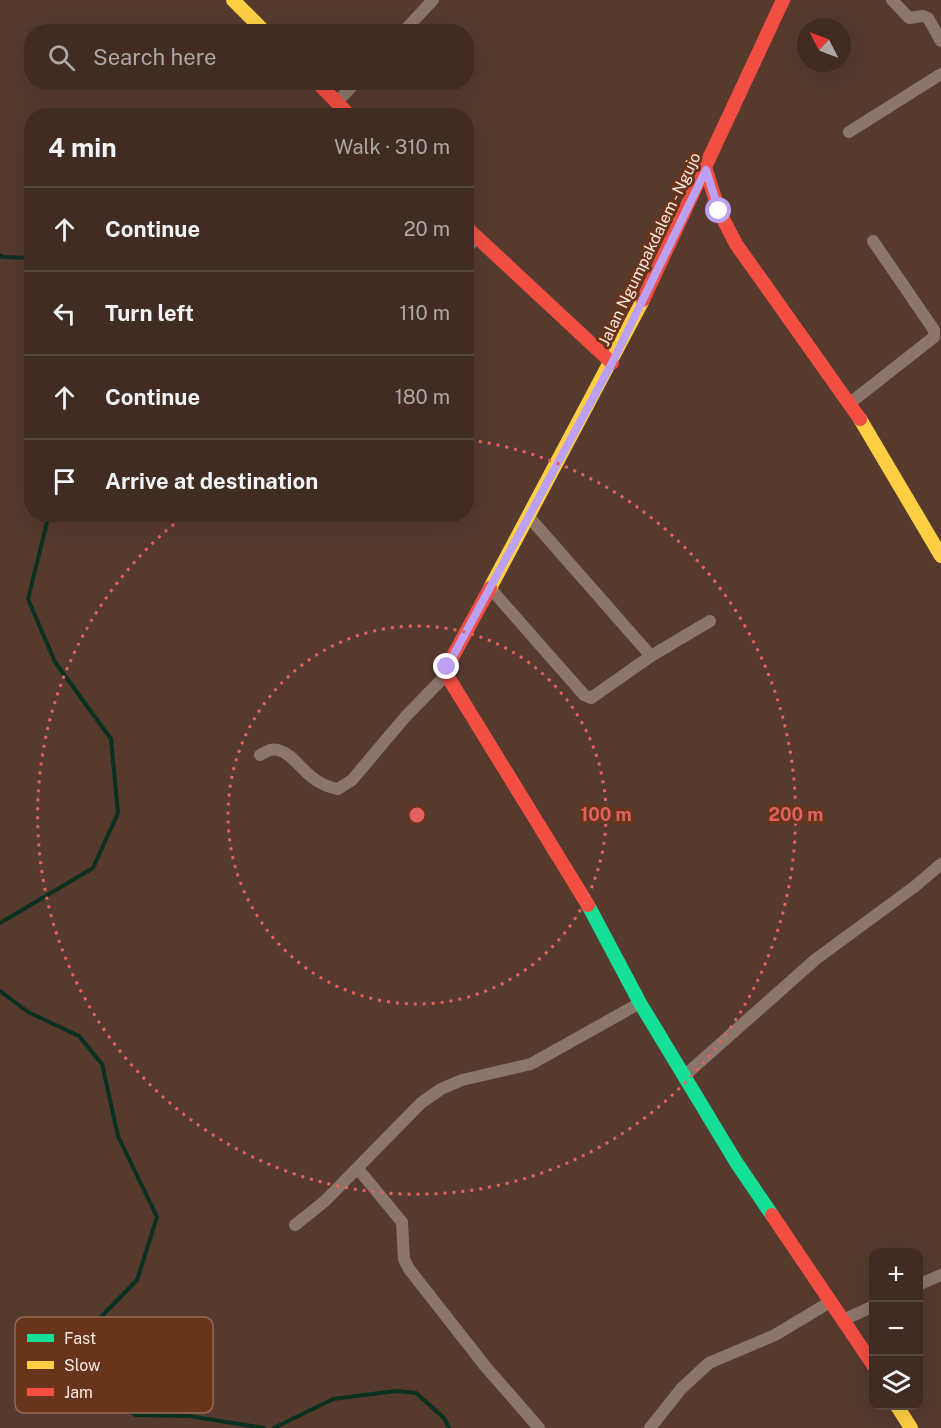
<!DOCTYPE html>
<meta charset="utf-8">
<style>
:root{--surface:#402c22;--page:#4b382f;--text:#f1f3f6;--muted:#aea7a5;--line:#594840}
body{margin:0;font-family:"Public Sans",sans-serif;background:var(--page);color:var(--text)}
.controls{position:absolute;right:18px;bottom:18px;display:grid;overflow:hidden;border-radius:12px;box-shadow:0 6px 24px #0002}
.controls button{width:54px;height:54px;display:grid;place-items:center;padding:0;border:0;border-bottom:2px solid var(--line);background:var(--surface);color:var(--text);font:30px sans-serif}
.compass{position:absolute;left:797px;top:18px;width:54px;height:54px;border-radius:50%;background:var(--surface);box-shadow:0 6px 24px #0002;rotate:312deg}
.stop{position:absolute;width:18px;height:18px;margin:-14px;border:4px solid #bca0f2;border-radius:50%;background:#fff}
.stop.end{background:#bca0f2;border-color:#fff;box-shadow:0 2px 6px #0008}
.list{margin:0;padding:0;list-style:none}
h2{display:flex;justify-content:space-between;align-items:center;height:78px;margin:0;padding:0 24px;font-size:26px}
h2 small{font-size:20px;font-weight:400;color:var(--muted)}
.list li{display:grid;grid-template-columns:39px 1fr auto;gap:18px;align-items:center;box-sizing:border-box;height:84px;padding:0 24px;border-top:2px solid var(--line)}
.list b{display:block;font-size:22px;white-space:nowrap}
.list em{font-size:20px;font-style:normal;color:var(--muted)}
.icon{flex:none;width:33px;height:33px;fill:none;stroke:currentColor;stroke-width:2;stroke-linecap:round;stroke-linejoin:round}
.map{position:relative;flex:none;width:941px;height:1428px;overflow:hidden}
.search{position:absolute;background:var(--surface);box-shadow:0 6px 24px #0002;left:24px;top:24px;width:450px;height:66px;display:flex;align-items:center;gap:15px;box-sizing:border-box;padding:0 21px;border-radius:24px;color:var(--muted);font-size:22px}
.panel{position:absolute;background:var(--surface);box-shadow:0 6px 24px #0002;left:24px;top:108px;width:450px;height:414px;border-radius:24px}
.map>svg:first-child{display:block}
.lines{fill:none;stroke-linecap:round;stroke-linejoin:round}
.stream{stroke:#0a3020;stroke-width:4}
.street{stroke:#8b766c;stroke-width:12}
.fast{stroke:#16e098;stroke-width:14}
.slow{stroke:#ffcf43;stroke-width:14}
.jam{stroke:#f24e42;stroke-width:14}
.route{stroke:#bca0f2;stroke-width:8}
.ring{fill:none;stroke:#e26260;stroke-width:3;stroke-dasharray:3 6}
.labels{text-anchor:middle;stroke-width:6;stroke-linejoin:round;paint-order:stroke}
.street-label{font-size:16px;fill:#feeae2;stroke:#68341c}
.key{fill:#68341c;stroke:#956b57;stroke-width:1.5}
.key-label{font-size:16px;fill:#feeae2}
.centre{fill:#e26260;stroke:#68341c;stroke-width:3}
.ring-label{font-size:18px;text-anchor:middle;font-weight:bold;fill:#e26260;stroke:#68341c;stroke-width:6;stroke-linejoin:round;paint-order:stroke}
</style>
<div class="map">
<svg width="941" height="1428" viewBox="0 0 941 1428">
<rect width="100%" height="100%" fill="#563a2e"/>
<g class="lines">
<path class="stream" d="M0 255 2 257 32 258
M0 923 93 868 118 813 111 739 55 662 28 599 49 514
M0 991 28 1012 79 1036 102 1064 118 1136 157 1217 137 1280 92 1326 89 1363 95 1393 136 1415 189 1416 264 1428
M274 1428 333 1399 396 1391 416 1393 444 1418 449 1428"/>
<path class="street" d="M892 0 909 18 923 16 928 18 941 41
M403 32 433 0
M337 102 356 82
M849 132 941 74
M466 248 478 237
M850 403 934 337V330L873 241
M529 517 651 656
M490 588 584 695 591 698 651 656 710 621
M260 755C266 752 271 748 278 750 298 755 306 784 338 789L352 780 406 716 448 673
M684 1076 816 959 914 887 941 864
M358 1169 402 1222 404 1259 409 1269 485 1366 539 1428
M295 1225 325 1201 421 1103 441 1089 462 1080 531 1064 640 1003
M918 1285 941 1275
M843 1320 874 1306
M650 1428 681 1389 709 1363 775 1335 830 1302"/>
<path class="fast" d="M588 905 640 1003 736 1162 772 1215"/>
<path class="slow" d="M233 0 265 32
M860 419 941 556
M490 588 643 300
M897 1406 911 1428"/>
<path class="jam" d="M317 82 350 116
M706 170 719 211 736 244 860 419
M466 227 612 363
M643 300 783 0
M490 588 447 667 448 677 588 905
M772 1215 874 1366"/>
</g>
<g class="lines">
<path class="route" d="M447 667 612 363 706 170 719 211"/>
</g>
<g class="ring">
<circle cx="417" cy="815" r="189"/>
<path d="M470 440A379 379 0 1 1 184 516"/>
</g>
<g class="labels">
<g class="street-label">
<text transform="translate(649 249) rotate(-64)" y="6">Jalan Ngumpakdalem - Ngujo</text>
</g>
</g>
<rect x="15" y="1317" width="198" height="96" rx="9" class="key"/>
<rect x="27" y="1334" width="27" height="8" fill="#16e098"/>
<rect x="27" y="1361" width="27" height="8" fill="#ffcf43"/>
<rect x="27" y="1388" width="27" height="8" fill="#f24e42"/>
<g class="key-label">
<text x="64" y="1344">Fast</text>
<text x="64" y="1371">Slow</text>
<text x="64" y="1398">Jam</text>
</g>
<circle cx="417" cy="815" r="9" class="centre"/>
<g class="ring-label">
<text x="606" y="821">100 m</text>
<text x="796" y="821">200 m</text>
</g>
</svg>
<div class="controls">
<button>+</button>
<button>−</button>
<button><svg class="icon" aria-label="layers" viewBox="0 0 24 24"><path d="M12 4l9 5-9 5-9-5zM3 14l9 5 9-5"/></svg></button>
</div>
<svg class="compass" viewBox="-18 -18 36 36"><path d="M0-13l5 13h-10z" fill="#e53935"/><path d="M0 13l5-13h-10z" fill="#aea7a5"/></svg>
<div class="stop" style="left:719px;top:211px"></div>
<div class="stop end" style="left:447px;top:667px"></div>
<div class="search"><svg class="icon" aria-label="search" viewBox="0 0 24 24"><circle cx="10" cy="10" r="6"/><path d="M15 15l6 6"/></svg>Search here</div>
<section class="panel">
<h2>4 min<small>Walk · 310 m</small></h2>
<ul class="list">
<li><svg class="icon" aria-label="ahead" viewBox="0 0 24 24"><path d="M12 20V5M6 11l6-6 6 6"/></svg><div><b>Continue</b></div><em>20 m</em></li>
<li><svg class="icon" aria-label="left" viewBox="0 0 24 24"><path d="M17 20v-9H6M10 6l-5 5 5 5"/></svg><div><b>Turn left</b></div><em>110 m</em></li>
<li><svg class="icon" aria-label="ahead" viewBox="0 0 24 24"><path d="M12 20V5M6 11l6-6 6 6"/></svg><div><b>Continue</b></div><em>180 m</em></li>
<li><svg class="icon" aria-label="arrive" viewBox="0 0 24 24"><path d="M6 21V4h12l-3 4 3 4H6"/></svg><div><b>Arrive at destination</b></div></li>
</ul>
</section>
</div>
